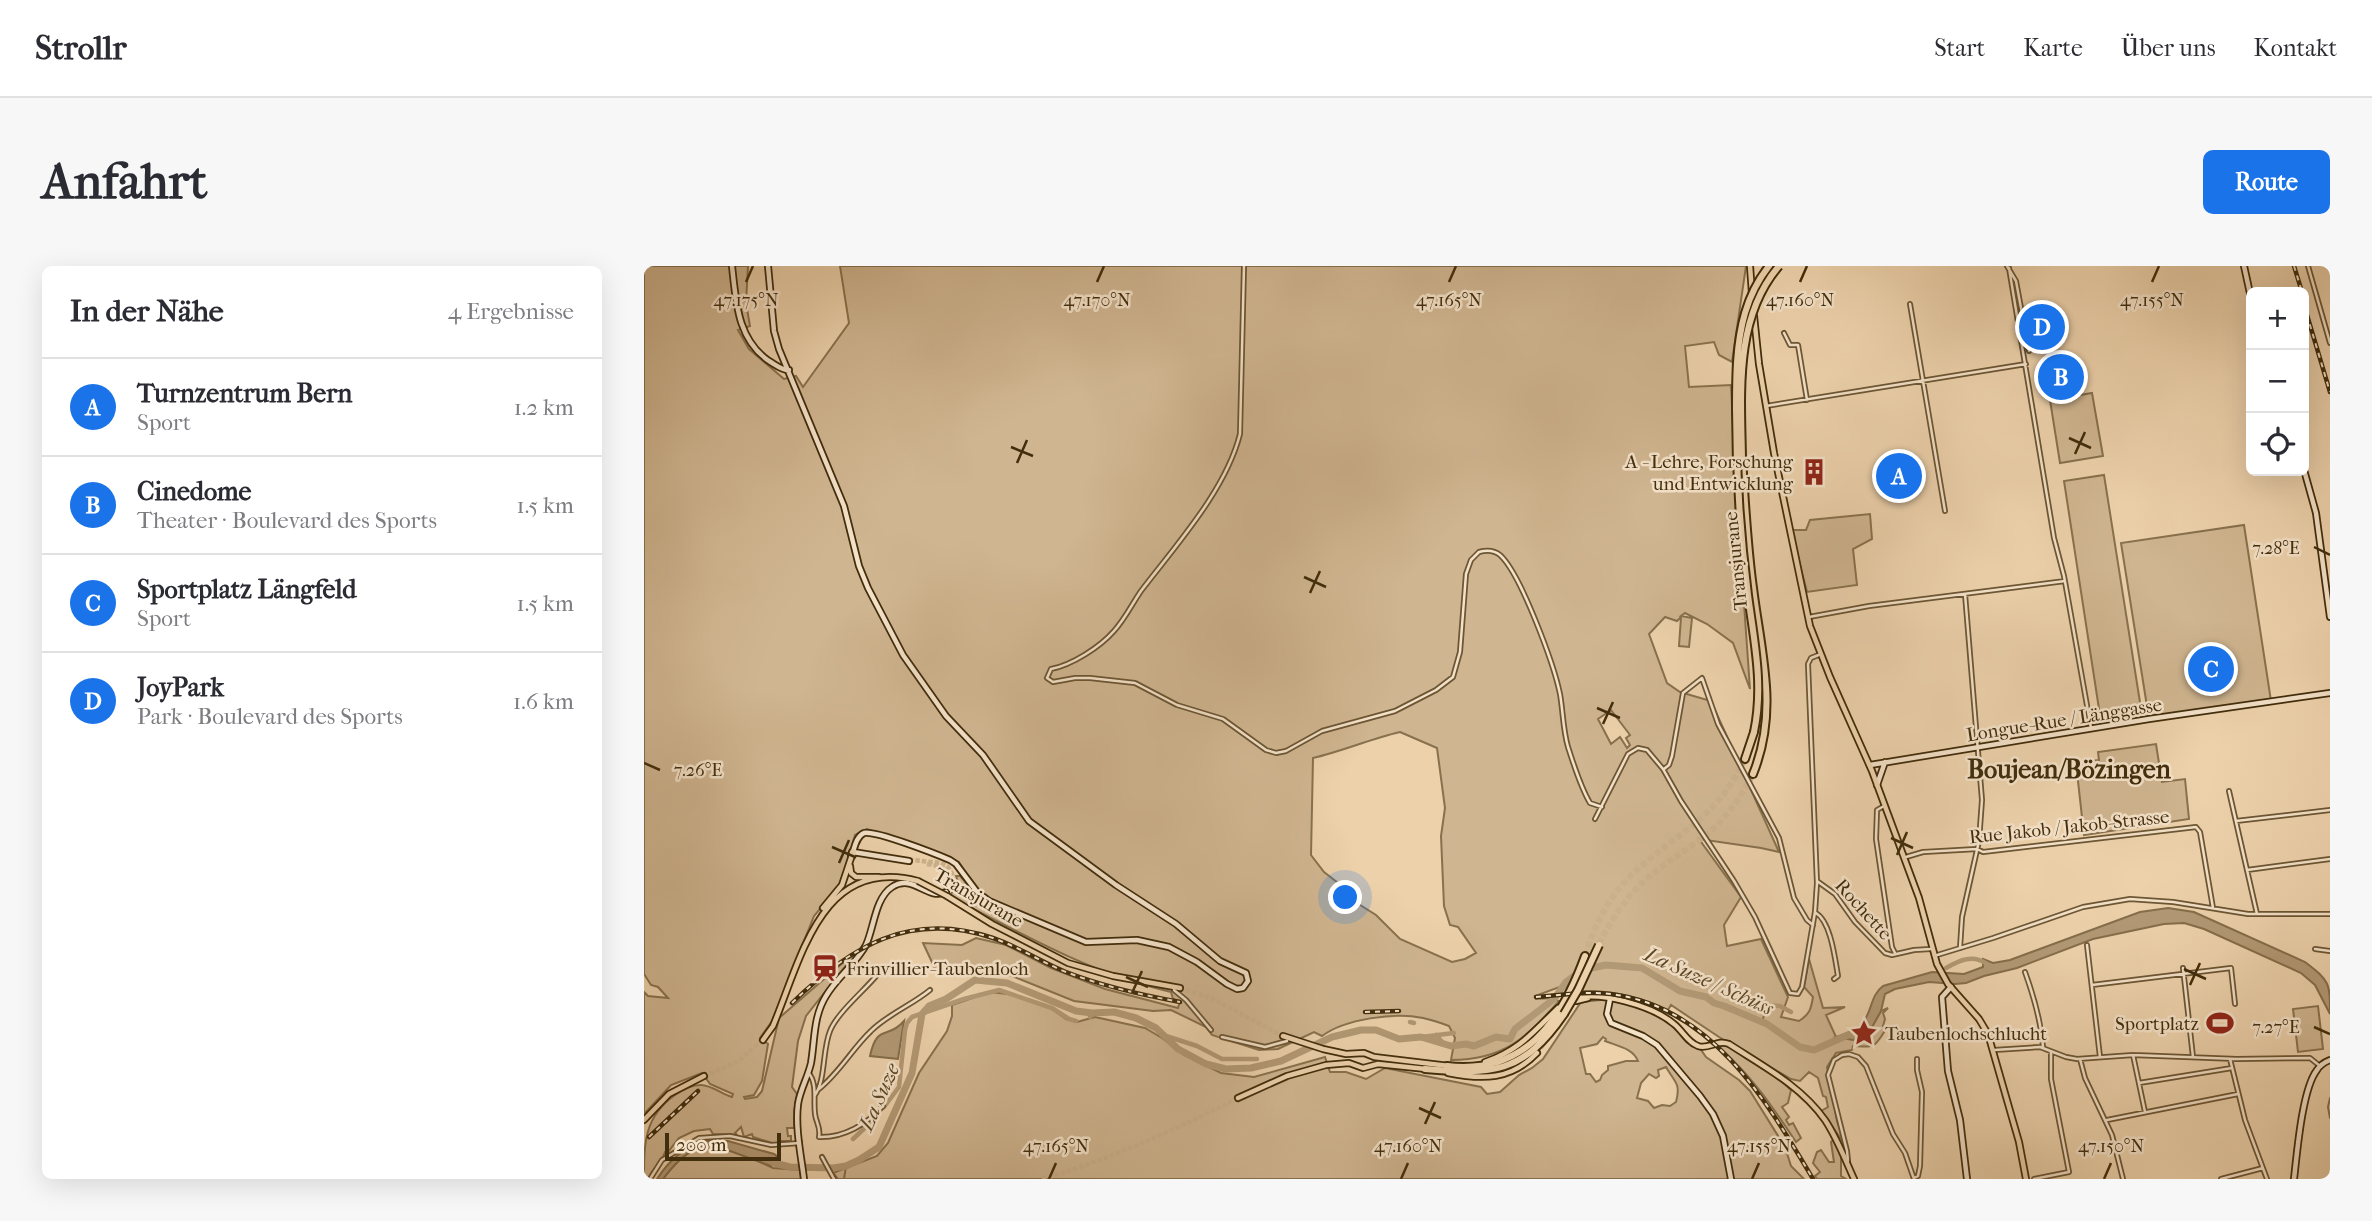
<!DOCTYPE html>
<html lang="de">
<meta charset="utf-8">
<style>
:root{--surface:#fff;--page:#f7f7f7;--text:#2b2b33;--muted:#7c7c81;--line:#e1e1e2;--accent:#1a73e8}
body{margin:0;font-family:"IM FELL French Canon",serif;background:var(--page);color:var(--text)}
.controls{position:absolute;right:21px;top:21px;display:grid;overflow:hidden;border-radius:10px;box-shadow:0 7px 28px #0002}
.controls button{width:63px;height:63px;display:grid;place-items:center;padding:0;border:0;border-bottom:2px solid var(--line);background:var(--surface);color:var(--text);font:35px sans-serif}
.scale{position:absolute;left:21px;bottom:18px;width:116px;box-sizing:border-box;padding-left:7px;border:4px solid #422d0c;border-top:0;font-size:19px;line-height:24px;white-space:nowrap;color:#422d0c;-webkit-text-stroke:5px #f3e1c8;paint-order:stroke}
.you{position:absolute;left:702px;top:632px;width:24px;height:24px;margin:-18px;border:5px solid #fff;border-radius:50%;background:#1a73e8;box-shadow:0 0 0 10px #1a73e833}
.badge{display:grid;place-items:center;width:46px;height:46px;border-radius:50%;background:var(--accent);color:#fff;font-size:23px;font-weight:700}
.pin{position:absolute;translate:-50% -50%;border:4px solid #fff;box-shadow:0 2px 7px #0006}
.list{margin:0;padding:0;list-style:none}
h2{display:flex;justify-content:space-between;align-items:center;height:91px;margin:0;padding:0 28px;font-size:30px}
h2 small{font-size:23px;font-weight:400;color:var(--muted)}
.list li{display:grid;grid-template-columns:46px 1fr auto;gap:21px;align-items:center;box-sizing:border-box;height:98px;padding:0 28px;border-top:2px solid var(--line)}
.list b{display:block;font-size:26px;white-space:nowrap}
.list p{margin:0;font-size:23px;white-space:nowrap;color:var(--muted)}
.list em{font-size:23px;font-style:normal;color:var(--muted)}
.icon{flex:none;width:38px;height:38px;fill:none;stroke:currentColor;stroke-width:2;stroke-linecap:round;stroke-linejoin:round}
.map{position:relative;flex:none;width:1686px;height:913px;overflow:hidden;border-radius:10px}
header{display:flex;align-items:center;gap:42px;box-sizing:border-box;height:98px;padding:0 35px;background:var(--surface);border-bottom:2px solid var(--line)}
header strong{font-size:33px}
nav{display:flex;gap:38px;margin-inline-start:auto;font-size:24px}
.intro{display:flex;align-items:center;justify-content:space-between;box-sizing:border-box;height:168px;padding:0 42px}
h1{margin:0;font-size:49px}
.button{padding:18px 32px;border-radius:10px;background:var(--accent);color:#fff;font-size:24px;font-weight:700}
main{display:flex;gap:42px;padding:0 42px}
aside{flex:1;background:var(--surface);border-radius:10px;box-shadow:0 7px 28px #0002}
.map>svg:first-child{display:block}
.green{fill:#cfb590;stroke:#88714e;stroke-width:2;fill-rule:evenodd}
.water{fill:#b29975;stroke:#856e4b;stroke-width:2}
.lines{fill:none;stroke-linecap:round;stroke-linejoin:round}
.stream{stroke:#856e4b;stroke-width:2}
.canal{stroke:#b29975;stroke-width:4.5}
.river{stroke:#b29975;stroke-width:7}
.street-tunnel{stroke:#cab08b;stroke-width:2.5;stroke-dasharray:2.5 1.5;stroke-linecap:butt}
.secondary-tunnel{stroke:#cab08b;stroke-width:4.5;stroke-dasharray:4.5 2;stroke-linecap:butt}
.primary-tunnel{stroke:#cab08b;stroke-width:4.5;stroke-dasharray:4.5 2;stroke-linecap:butt}
.highway-tunnel{stroke:#cab08b;stroke-width:6;stroke-dasharray:6 3;stroke-linecap:butt}
.street-casing{stroke:#6c5634;stroke-width:6}
.secondary-casing{stroke:#422d0c;stroke-width:8}
.primary-casing{stroke:#422d0c;stroke-width:8}
.highway-casing{stroke:#422d0c;stroke-width:10}
.street{stroke:#f3e1c8;stroke-width:2.5}
.secondary{stroke:#f3e1c8;stroke-width:4.5}
.primary{stroke:#ecd1ab;stroke-width:4.5}
.highway{stroke:#ecd1ab;stroke-width:6}
.rail-casing{stroke:#422d0c;stroke-width:4.5}
.rail{stroke:#f3e1c8;stroke-width:2;stroke-dasharray:5;stroke-linecap:butt}
.primary-bridge-casing{stroke:#422d0c;stroke-width:8;stroke-linecap:butt}
.highway-bridge-casing{stroke:#422d0c;stroke-width:10;stroke-linecap:butt}
.primary-bridge{stroke:#ecd1ab;stroke-width:4.5}
.highway-bridge{stroke:#ecd1ab;stroke-width:6}
.ticks{fill:none;stroke:#422d0c;stroke-width:2.5}
.labels{text-anchor:middle;stroke-width:5;stroke-linejoin:round;paint-order:stroke}
.poi-label{font-size:19px;fill:#422d0c;stroke:#f3e1c8;text-anchor:end}
.street-label{font-size:19px;fill:#422d0c;stroke:#f3e1c8}
.water-label{font-size:21px;font-style:italic;fill:#5e4826;stroke:#f3e1c8}
.district-label{font-size:26px;font-weight:bold;fill:#422d0c;stroke:#f3e1c8}
.ticks-label{font-size:18px;text-anchor:middle;fill:#422d0c;stroke:#f3e1c8;stroke-width:5;stroke-linejoin:round;paint-order:stroke}
</style>
<header>
<strong>Strollr</strong>
<nav><a>Start</a><a>Karte</a><a>Über uns</a><a>Kontakt</a></nav>
</header>
<div class="intro"><h1>Anfahrt</h1><a class="button">Route</a></div>
<main>
<aside>
<h2>In der Nähe<small>4 Ergebnisse</small></h2>
<ul class="list">
<li><span class="badge">A</span><div><b>Turnzentrum Bern</b><p>Sport</p></div><em>1.2 km</em></li>
<li><span class="badge">B</span><div><b>Cinedome</b><p>Theater · Boulevard des Sports</p></div><em>1.5 km</em></li>
<li><span class="badge">C</span><div><b>Sportplatz Längfeld</b><p>Sport</p></div><em>1.5 km</em></li>
<li><span class="badge">D</span><div><b>JoyPark</b><p>Park · Boulevard des Sports</p></div><em>1.6 km</em></li>
</ul>
</aside>
<div class="map">
<svg width="1686" height="913" viewBox="0 0 1686 913">
<rect width="100%" height="100%" fill="#ecd1ab"/>
<filter id="stains"><feTurbulence type="fractalNoise" baseFrequency=".00286" numOctaves="4"/><feColorMatrix values="0 0 0 0 .2 0 0 0 0 .09 0 0 0 0 .02 0 0 0 .5 -.17"/></filter>
<radialGradient id="worn" r=".72"><stop offset=".6" stop-color="#630" stop-opacity="0"/><stop offset="1" stop-color="#630" stop-opacity=".3"/></radialGradient>
<path class="green" d="M0 0H104L102 37 106 60 94 64 105 83 140 113 152 110 159 121 205 57 196 0H1102L1088 96 1075 89 1070 76 1041 80 1045 121 1087 119 1092 224 1106 423 1089 377 1063 358 1041 347 1037 350 1048 352 1045 381 1035 380 1037 351 1033 355 1021 351 1005 368 1023 417 1036 426 1067 435 1135 586 1117 582 1055 573 1097 631 1080 659 1083 680 1117 673 1144 731 1137 751 1155 755C1166 748 1167 743 1169 731L1160 721 1165 693 1179 742 1201 741 1182 749 1192 771 1224 768 1237 745 1244 742 1239 747 1241 753 1239 760 1242 763C1230 783 1230 781 1209 780L1208 784 1192 787 1183 801 1193 855 1200 877 1177 845 1184 841 1182 831 1179 830 1174 812 1165 806 1156 815 1147 813 1075 771 1027 739 1024 744C996 731 968 724 938 725L942 715 929 716 891 730 892 733 908 732 915 735C882 772 860 794 807 794L811 772 805 760C797 757 788 754 779 752 750 746 701 753 678 770L670 766 634 783 615 784 568 769 562 761 527 744 509 745 430 735 358 706 335 700 294 709 279 677 318 679 332 672 362 679 407 702 461 723 534 742 536 735 529 733 527 726C451 709 384 671 316 636L306 630 314 616 312 610H316L324 619 326 614 315 596 223 563 211 569 197 618 170 650 128 755 116 772 124 778 118 815 110 829 100 831 101 833 113 831 118 825 135 752 201 695 203 698 162 750 154 775 148 821 153 828 150 846V862H143L144 870H147V875H137L134 879 109 871 108 868 100 871 97 861 91 867 93 869 69 868 66 863 50 865 35 872 24 886H21C18 896 8 903 4 913H0C0 877 0 851 31 829 38 824 47 819 57 819 67 819 78 828 88 831L89 828 66 818 58 807 27 819 0 848V726L4 730 24 732 14 721 7 719 0 708ZM967 444 986 469 982 472 986 479 983 482 976 471 967 478 954 453ZM756 466 793 482 801 542 797 570 800 640 806 659 814 661 832 687 821 693 808 696 756 673 732 649 713 637 698 620 680 606 667 589 669 492C699 485 726 473 756 466Z
M1448 127 1459 190 1416 197 1406 134Z
M1460 209 1498 449 1457 456 1420 215Z
M1226 248 1228 273 1209 283 1213 319 1163 326 1147 264H1162L1166 254Z
M1600 259 1627 435 1505 453 1477 277Z
M1512 478 1518 516 1541 513 1545 553 1440 569 1432 497 1455 494 1454 486Z
M346 726 372 729 408 743 422 753 433 756 451 751 501 762 518 772 540 789 577 807 610 811 681 791 686 806H702L722 813 741 802 837 821 843 828 856 826 875 809 888 802 899 793 937 736 966 733 980 736 1018 749 1048 776 1055 781 1062 791 1095 814 1106 825 1141 881 1147 900 1160 913H194L189 907 233 890 244 877 275 807 303 765 308 750V739ZM959 771 962 773 961 775C973 780 989 782 994 795H982L964 800V804L958 809 956 814 952 816 946 808H942L936 782 953 778ZM1022 801C1031 817 1037 817 1032 836L1026 840 1018 839 1010 842 1004 835 993 832 997 817 1005 808 1012 812 1015 810 1014 804Z
M1674 740 1679 783 1654 786 1649 743Z
M1081 779 1136 814 1147 824 1144 837 1138 841 1145 851 1142 854 1145 859 1149 857 1157 872 1152 876C1128 840 1106 807 1073 780Z
M1189 874 1197 888V910L1202 913H1173L1171 910 1176 906 1169 897 1173 886 1177 884 1185 896H1190L1187 876Z
M67 878 101 889 129 902 156 904 157 913H19C31 896 46 881 67 878Z"/>
<path class="water" d="M1524 642 1550 646 1661 696C1686 715 1686 717 1686 748L1671 719 1657 707 1560 663 1540 657 1520 658 1449 673 1373 702 1340 710 1322 717 1311 718 1285 716 1251 723 1241 728 1237 745 1224 768 1209 774 1192 771C1200 768 1211 765 1217 759 1228 748 1226 729 1239 720L1288 706 1320 708 1339 701V693L1349 697 1366 694 1496 646Z
M260 755 254 793 226 790C233 757 244 774 260 755Z
M60 875H84L130 888 134 891 131 892 133 894 127 900 67 878C46 881 31 897 19 913H13C24 896 40 881 60 875Z"/>
<g class="lines">
<path class="stream" d="M1118 756 1123 739
M1686 832 1684 841 1686 852
M200 913 202 900"/>
<path class="canal" d="M1302 702C1316 694 1329 688 1343 698
M1120 739 1136 740 1147 746
M446 751 448 747
M766 756 770 757
M792 769 800 778
M522 770 553 780 578 793H613
M777 771 810 767
M240 841 255 821 261 764 263 757 268 751 320 733 355 724 408 742 425 753 432 755
M231 853 232 852
M209 873 225 858"/>
<path class="river" d="M123 893 130 897 146 901 189 902 202 900 215 894 235 881 268 807 278 748 285 740 302 733 331 714 363 717 432 745 448 747 470 746 492 752 512 762 534 783 562 798 582 803 607 802 637 795 688 771 717 764H732L755 773 777 771 807 780 822 778 830 780 852 771 866 773 871 763 910 733 922 716 938 704 962 699 998 702 1036 725 1062 731 1070 737 1080 740 1123 758 1156 781 1170 784 1204 769"/>
<path class="street-tunnel" d="M567 764 578 771"/>
<path class="secondary-tunnel" d="M265 595 268 594 297 597 303 600C311 609 311 618 302 626
M283 598C295 600 306 601 306 616L300 624"/>
<path class="primary-tunnel" d="M536 722 567 732 639 770
M893 787 907 768
M60 810 93 796 119 774
M398 913C467 893 530 864 594 832"/>
<path class="highway-tunnel" d="M955 678C966 657 978 637 995 620 1015 600 1041 586 1063 568 1083 552 1097 531 1109 508
M941 690C949 664 960 640 978 619 1000 593 1031 576 1056 553 1075 537 1090 516 1101 493"/>
<defs>
<path id="street" d="M600 0 596 168C582 224 532 279 497 325 488 338 481 353 470 365 456 381 428 399 407 403L403 412 409 416 431 412H446L491 417 533 439 579 453 622 484 632 487 642 485 678 465 751 445 792 424 809 411 816 386 822 308 827 294 835 286C842 284 850 284 856 289 877 308 910 399 916 428 919 445 919 464 924 481 930 499 936 520 946 537L958 541
M1363 0 1372 15 1385 85
M1664 0 1686 77
M1365 2 1410 272 1420 310 1447 462
M1266 38 1301 245
M1140 67 1146 79H1154L1163 134
M1122 140 1382 98
M1165 351 1225 340 1421 315
M1020 503 1025 499 1028 490 1039 427 1058 412 1074 458 1135 572 1150 632 1163 654 1169 659
M1585 525 1613 648
M1240 540 1233 544 1232 573 1248 681 1251 687
M951 553 984 488 994 482 1003 484 1019 503 1037 535 1090 615 1111 651 1146 727 1154 728 1158 721 1171 646 1173 617 1164 398 1167 392 1177 388
M1592 555 1686 544
M1262 591 1279 586 1333 583 1339 586 1552 561 1556 566 1569 642
M1603 604 1686 593
M1173 615 1191 628 1211 656 1241 687 1248 689 1270 684 1287 683
M1172 647C1187 656 1191 693 1194 710L1190 713
M1443 679 1456 791
M1316 682 1318 651 1335 575 1338 534 1321 328
M1671 683 1686 685
M1290 690 1349 672 1439 641 1486 633 1529 636 1604 648H1686
M1539 702 1549 791
M1381 706C1390 731 1397 755 1399 781
M1448 719 1587 702 1591 738
M530 724 542 734 567 764
M578 771 621 781 643 775
M1350 784 1396 781 1422 791 1433 793 1489 789 1593 793 1666 792 1676 800
M1489 789 1501 846
M1436 793 1441 812 1468 869 1479 913
M1586 793 1601 854 1623 913
M164 806C174 818 169 833 171 848 172 857 177 861 175 871 200 872 223 858 239 840
M1495 817 1588 802
M175 823C196 806 208 783 227 765 244 748 268 739 286 724
M171 829C182 813 178 785 186 765 193 747 220 725 233 709
M1463 854 1594 828
M178 891 190 913
M1204 895 1203 885 1184 809 1190 794 1198 789 1205 788 1214 791 1222 800 1249 868 1261 887 1270 913
M1270 912 1274 910 1276 900 1278 826 1273 804V793
M6 913 18 894 55 872 86 870 127 879 156 877
M1390 913 1425 906 1407 813V786
M1577 913 1619 902"/>
<path id="secondary" d="M88 0C92 35 93 73 125 95 132 99 137 104 145 104
M124 0 130 65 135 83 200 240 215 300 224 322 259 389 302 450 339 489 385 555 472 619 532 658 576 695 602 707 604 715 599 722 593 723 583 718 553 696 525 681 493 674 442 676 345 635 333 626 312 598 306 594C292 588 231 564 220 567 213 570 211 579 209 586L265 595
M1600 0 1607 32
M1660 204 1672 247 1686 351
M1226 499 1505 453 1686 427
M1233 519 1241 496
M1307 721 1298 731 1304 805 1316 854 1323 913
M966 733 963 748 967 757 999 770 1013 779 1056 830 1069 848 1079 870 1087 913
M160 913C157 889 151 862 154 838 156 824 164 811 167 797 171 774 169 751 182 730 193 711 212 698 222 679 230 662 231 632 248 621 269 607 283 635 302 626
M1650 913C1653 888 1658 823 1673 804 1676 799 1681 796 1686 794"/>
<path id="primary" d="M1106 0 1109 41
M1110 50 1115 98 1130 187 1166 360 1186 411 1228 505 1275 632 1293 698 1304 718 1335 753 1344 768 1375 876 1382 913
M206 600 207 607 212 611H235
M303 630 348 658 424 697 469 710 536 722
M179 642 198 619 208 589
M928 733C955 724 1009 740 1030 758 1038 764 1044 777 1054 780 1065 784 1073 773 1085 778 1119 800 1157 820 1181 854 1193 872 1201 893 1210 913
M932 735 944 732
M639 770 679 783 702 788 720 787 730 791 805 800
M119 774 129 760C157 694 177 589 274 615
M841 796C876 784 889 766 914 742
M804 807C839 814 867 814 893 787
M594 832 643 810 682 799 705 797 719 802 734 798 782 803
M0 854 25 828 60 810"/>
<path id="highway" d="M1098 192C1101 236 1103 279 1109 322 1117 387 1135 444 1109 508
M1101 493 1110 466
M208 589 209 586
M803 800C880 809 917 756 941 690
M781 803C848 809 879 808 920 748"/>
</defs>
<use href="#street" class="street-casing"/>
<use href="#secondary" class="secondary-casing"/>
<use href="#primary" class="primary-casing"/>
<use href="#highway" class="highway-casing"/>
<use href="#street" class="street"/>
<use href="#secondary" class="secondary"/>
<use href="#primary" class="primary"/>
<use href="#highway" class="highway"/>
<defs>
<path id="rail" d="M1650 0 1658 26
M1660 39 1686 126
M892 731C917 729 942 725 967 728 1068 741 1122 834 1169 913
M148 737C206 681 265 644 349 672 375 681 397 696 422 706 458 720 498 729 536 736
M721 746 755 745
M5 871 54 825"/>
</defs>
<use href="#rail" class="rail-casing"/>
<use href="#rail" class="rail"/>
<defs>
<path id="primary-bridge" d="M274 615 303 630"/>
<path id="highway-bridge" d="M1098 192C1097 128 1090 52 1135 0
M1110 466C1120 419 1110 375 1104 329 1096 267 1092 205 1092 143 1092 111 1092 78 1101 47 1106 30 1114 14 1125 0
M920 748 934 724 955 679"/>
</defs>
<use href="#primary-bridge" class="primary-bridge-casing"/>
<use href="#highway-bridge" class="highway-bridge-casing"/>
<use href="#primary-bridge" class="primary-bridge"/>
<use href="#highway-bridge" class="highway-bridge"/>
</g>
<path class="ticks" d="M102 16 109 0M453 16 460 0M805 16 812 0M1156 16 1163 0M1508 16 1515 0M1425 172 1447 182M367 181 389 190M1431 188 1441 166M373 197 383 174M1670 281 1686 289M660 311 682 321M666 327 676 305M953 442 976 452M959 458 969 436M0 497 16 504M1247 572 1269 582M188 581 211 591M1253 589 1263 566M195 597 205 574M1540 703 1562 713M482 711 504 721M1546 719 1556 697M488 727 498 705M1670 761 1686 768M775 842 797 852M781 858 791 836M405 913 412 897M757 913 764 897M1108 913 1115 897M1460 913 1467 897"/>
<defs>
<symbol id="building-bare" viewBox="-9 -9 18 18"><path d="M-4-6H4V6H1V3H-1V6H-4ZM-2.5-4.3h1.7v1.8h-1.7ZM.8-4.3h1.7v1.8H.8ZM-2.5-1h1.7V.8h-1.7ZM.8-1h1.7V.8H.8Z" fill="#8f2418" stroke="#f3e1c8" stroke-width="2.5" paint-order="stroke"/></symbol>
<symbol id="station-bare" viewBox="-9 -9 18 18"><path d="M-3-6H3Q5-6 5-4V2Q5 4 3 4L4.5 6H3L1.5 4h-3L-3 6H-4.5L-3 4Q-5 4-5 2V-4Q-5-6-3-6ZM-3.5-4v3h7v-3ZM-3.5 1v1.5H-2V1ZM2 1v1.5H3.5V1Z" fill="#8f2418" stroke="#f3e1c8" stroke-width="2.5" paint-order="stroke"/></symbol>
<symbol id="stadium-bare" viewBox="-9 -9 18 18"><path d="M0-5a6.5 5 0 1 0 0 10a6.5 5 0 1 0 0-10ZM-3.5-1.8h7v3.6h-7Z" fill="#8f2418" stroke="#f3e1c8" stroke-width="2.5" paint-order="stroke"/></symbol>
<symbol id="sight-bare" viewBox="-9 -9 18 18"><path d="M0-6L1.8-2.2L6-1.7L2.9 1.2L3.7 5.4L0 3.3L-3.7 5.4L-2.9 1.2L-6-1.7L-1.8-2.2Z" fill="#8f2418" stroke="#f3e1c8" stroke-width="2.5" paint-order="stroke"/></symbol>
</defs>
<g fill-rule="evenodd">
<use href="#building-bare" x="1151" y="187" width="38" height="38"/>
<use href="#station-bare" x="162" y="683" width="38" height="38"/>
<use href="#stadium-bare" x="1557" y="738" width="38" height="38"/>
<use href="#sight-bare" x="1201" y="748" width="38" height="38"/>
</g>
<g class="labels">
<g class="poi-label">
<text x="1149" y="202">A - Lehre, Forschung<tspan x="1149" dy="22">und Entwicklung</tspan></text>
<text x="202" y="709" text-anchor="start">Frinvillier-Taubenloch</text>
<text x="1555" y="764">Sportplatz</text>
<text x="1241" y="774" text-anchor="start">Taubenlochschlucht</text>
</g>
<g class="street-label">
<text transform="translate(1091 295) rotate(-96)" y="7">Transjurane</text>
<text transform="translate(1420 453) rotate(-9)" y="7">Longue-Rue / Länggasse</text>
<text transform="translate(1425 560) rotate(-6)" y="7">Rue Jakob / Jakob-Strasse</text>
<text transform="translate(335 631) rotate(30)" y="7">Transjurane</text>
<text transform="translate(1220 643) rotate(48)" y="7">Rochette</text>
</g>
<g class="water-label">
<text transform="translate(1065 715) rotate(24)" y="7">La Suze / Schüss</text>
<text transform="translate(235 831) rotate(-66)" y="7">La Suze</text>
</g>
<g class="district-label">
<text x="1425" y="512">Boujean/Bözingen</text>
</g>
</g>
<g class="ticks-label">
<text x="102" y="40">47.175°N</text>
<text x="453" y="40">47.170°N</text>
<text x="805" y="40">47.165°N</text>
<text x="1156" y="40">47.160°N</text>
<text x="1508" y="40">47.155°N</text>
<text x="1632" y="288">7.28°E</text>
<text x="54" y="510">7.26°E</text>
<text x="1632" y="767">7.27°E</text>
<text x="412" y="886">47.165°N</text>
<text x="764" y="886">47.160°N</text>
<text x="1115" y="886">47.155°N</text>
<text x="1467" y="886">47.150°N</text>
</g>
<rect width="100%" height="100%" filter="url(#stains)"/>
<rect width="100%" height="100%" fill="url(#worn)"/>
</svg>
<div class="controls">
<button>+</button>
<button>−</button>
<button><svg class="icon" aria-label="locate" viewBox="0 0 24 24"><circle cx="12" cy="12" r="6"/><path d="M12 2v4M12 18v4M2 12h4M18 12h4"/></svg></button>
</div>
<div class="scale">200 m</div>
<div class="you"></div>
<div class="pin badge" style="left:1255px;top:210px">A</div>
<div class="pin badge" style="left:1417px;top:111px">B</div>
<div class="pin badge" style="left:1567px;top:403px">C</div>
<div class="pin badge" style="left:1398px;top:61px">D</div>
</div>
</main>
